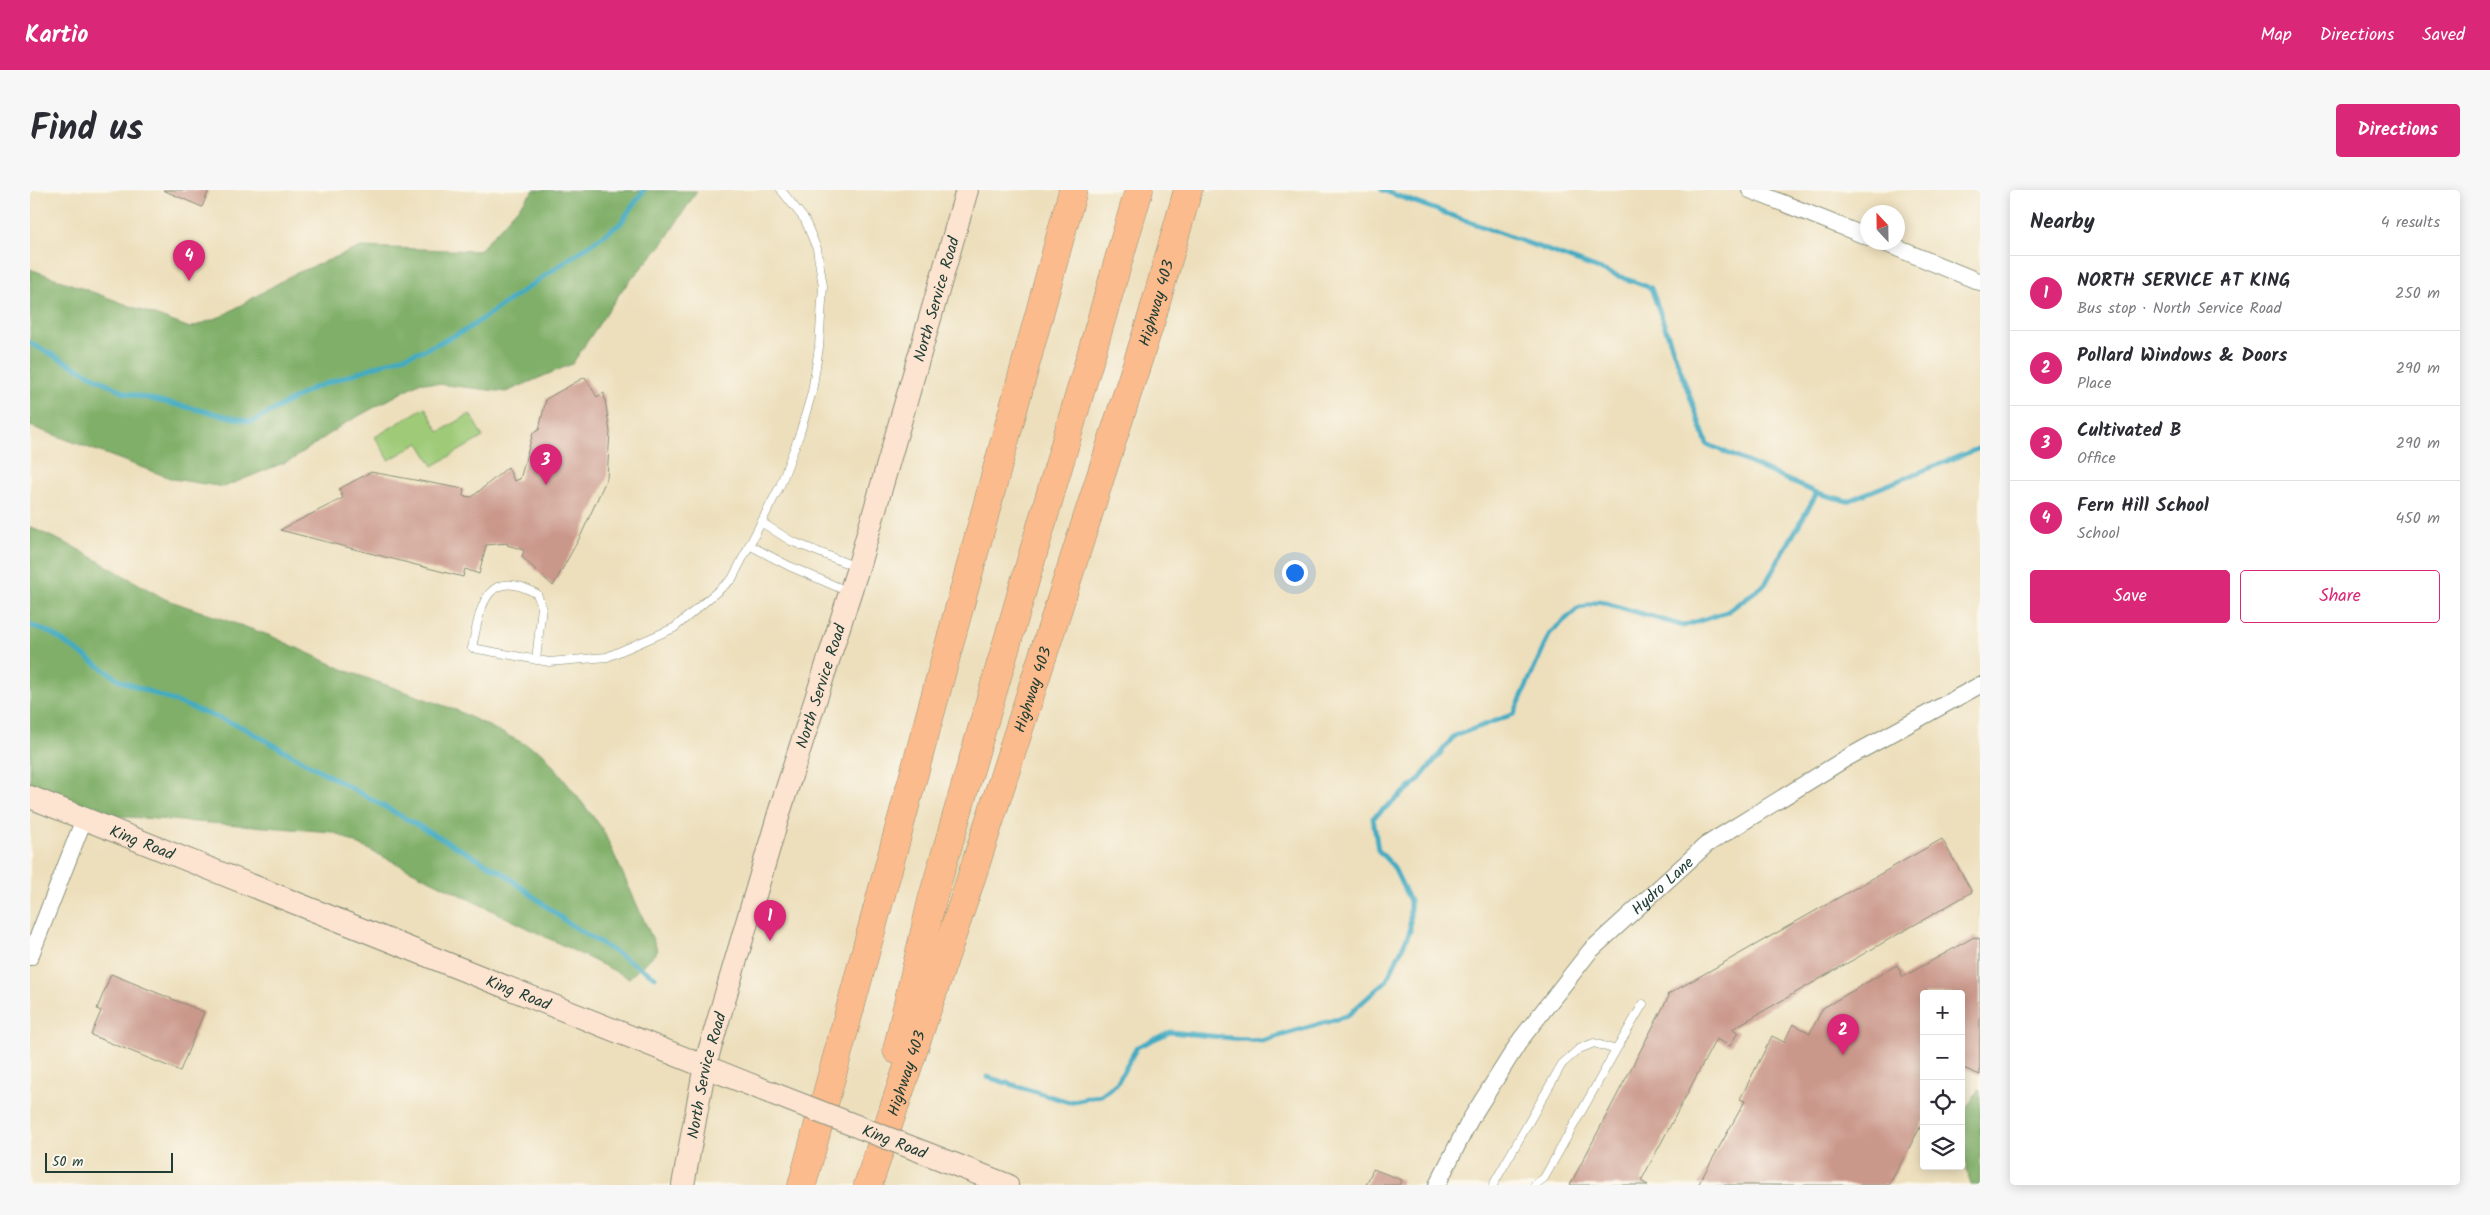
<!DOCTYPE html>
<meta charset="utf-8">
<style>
:root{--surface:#fff;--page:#f7f7f7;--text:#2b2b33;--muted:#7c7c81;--line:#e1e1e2;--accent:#db2777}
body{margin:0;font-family:Kalam,sans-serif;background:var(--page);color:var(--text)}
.controls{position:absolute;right:15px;bottom:15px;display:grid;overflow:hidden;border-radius:5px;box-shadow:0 2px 12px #0003}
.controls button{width:45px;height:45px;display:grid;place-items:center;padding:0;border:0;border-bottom:1px solid var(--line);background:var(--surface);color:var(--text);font:25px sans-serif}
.compass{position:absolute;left:1830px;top:15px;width:45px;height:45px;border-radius:50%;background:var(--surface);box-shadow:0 2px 12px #0003;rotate:338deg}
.scale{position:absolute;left:15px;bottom:12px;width:128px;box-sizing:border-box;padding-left:5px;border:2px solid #1f3d34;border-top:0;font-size:14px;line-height:18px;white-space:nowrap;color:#1f3d34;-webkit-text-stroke:4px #fbf7ec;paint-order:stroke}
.you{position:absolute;left:1264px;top:382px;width:18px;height:18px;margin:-12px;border:4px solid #fff;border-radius:50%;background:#1a73e8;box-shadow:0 0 0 8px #1a73e833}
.badge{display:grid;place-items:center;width:32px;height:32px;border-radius:50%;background:var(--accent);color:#fff;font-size:16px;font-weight:700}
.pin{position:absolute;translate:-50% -41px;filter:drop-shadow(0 1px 2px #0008)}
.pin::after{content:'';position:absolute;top:26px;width:18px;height:15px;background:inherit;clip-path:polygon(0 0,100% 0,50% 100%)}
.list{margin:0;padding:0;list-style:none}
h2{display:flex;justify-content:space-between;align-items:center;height:65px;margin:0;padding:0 20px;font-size:21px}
h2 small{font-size:16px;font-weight:400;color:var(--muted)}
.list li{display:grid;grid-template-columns:32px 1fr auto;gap:15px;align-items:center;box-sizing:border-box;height:75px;padding:0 20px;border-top:1px solid var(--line)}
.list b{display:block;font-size:19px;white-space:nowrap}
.list p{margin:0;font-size:16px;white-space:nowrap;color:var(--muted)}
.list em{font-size:16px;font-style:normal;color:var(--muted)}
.actions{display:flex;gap:10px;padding:15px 20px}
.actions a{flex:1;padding:11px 0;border:1px solid var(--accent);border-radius:5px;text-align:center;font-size:18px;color:var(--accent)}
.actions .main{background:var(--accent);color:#fff}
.icon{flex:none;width:28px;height:28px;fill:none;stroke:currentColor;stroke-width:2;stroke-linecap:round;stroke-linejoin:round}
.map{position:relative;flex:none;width:1950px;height:995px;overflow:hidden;border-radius:5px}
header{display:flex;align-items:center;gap:30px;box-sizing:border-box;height:70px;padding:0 25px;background:var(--accent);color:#fff}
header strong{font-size:24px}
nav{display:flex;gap:28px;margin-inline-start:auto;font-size:18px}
.intro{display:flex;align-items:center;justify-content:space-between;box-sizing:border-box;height:120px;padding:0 30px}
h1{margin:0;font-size:35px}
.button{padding:12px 22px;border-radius:5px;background:var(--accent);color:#fff;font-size:18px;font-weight:700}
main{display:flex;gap:30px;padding:0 30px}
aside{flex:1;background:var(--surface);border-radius:5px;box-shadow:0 2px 12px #0003}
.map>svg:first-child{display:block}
.green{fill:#9fcb78;stroke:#5f8456}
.forest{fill:#7faf68;stroke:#4f764e}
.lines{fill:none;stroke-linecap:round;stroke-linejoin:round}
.stream{stroke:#42abc2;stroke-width:5}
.building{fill:#ca988b}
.lane-casing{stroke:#868e78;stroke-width:9}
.street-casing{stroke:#868e78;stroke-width:18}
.secondary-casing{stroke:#868e78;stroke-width:24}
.highway-casing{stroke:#868e78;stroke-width:29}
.lane{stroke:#fff;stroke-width:8}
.street{stroke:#fff;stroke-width:16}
.secondary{stroke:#fde4d1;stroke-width:22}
.highway{stroke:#fbbb8c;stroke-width:28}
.secondary-bridge-casing{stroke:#868e78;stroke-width:24;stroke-linecap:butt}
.secondary-bridge{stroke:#fde4d1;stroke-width:22}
.labels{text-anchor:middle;stroke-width:5;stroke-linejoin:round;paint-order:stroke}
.street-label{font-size:16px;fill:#1f3d34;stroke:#fbf7ec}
</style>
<header>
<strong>Kartio</strong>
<nav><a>Map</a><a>Directions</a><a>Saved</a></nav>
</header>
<div class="intro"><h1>Find us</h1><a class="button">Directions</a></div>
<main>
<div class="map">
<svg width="1950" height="995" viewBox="0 0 1950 995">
<rect width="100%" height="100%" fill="#fbf7ec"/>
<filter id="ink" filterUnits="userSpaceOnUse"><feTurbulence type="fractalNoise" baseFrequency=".02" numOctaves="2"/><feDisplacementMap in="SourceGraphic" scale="10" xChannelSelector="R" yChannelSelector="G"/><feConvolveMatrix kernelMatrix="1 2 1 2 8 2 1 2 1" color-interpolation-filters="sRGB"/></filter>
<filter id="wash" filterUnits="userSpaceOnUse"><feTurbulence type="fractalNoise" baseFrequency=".0096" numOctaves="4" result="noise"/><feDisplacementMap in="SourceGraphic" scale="20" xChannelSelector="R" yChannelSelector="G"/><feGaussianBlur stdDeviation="1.12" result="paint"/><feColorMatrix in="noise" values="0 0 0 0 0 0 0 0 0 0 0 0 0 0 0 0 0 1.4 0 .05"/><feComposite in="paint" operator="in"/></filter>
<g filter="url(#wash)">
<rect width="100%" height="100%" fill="#eddfbc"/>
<path class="green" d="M395 217 409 242 440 224 453 247 403 276 389 253 359 270 345 247Z"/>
<path class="forest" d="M504 0 667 1 633 53 592 100 542 174 476 202 391 192 314 234 263 269 194 297 143 289 0 236V79L160 138 192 126 262 85 331 57 449 61Z
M0 337 44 357 135 409 241 446 317 481 426 520 513 563 572 638 628 761 599 788 303 642 85 626 0 593Z
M1948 900 1950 901V995H1941L1931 956V927Z"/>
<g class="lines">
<path class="stream" d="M1352 0 1621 98 1677 254 1787 303 1817 311 1950 258
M0 153 95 203 222 232 283 198 396 159 436 140 590 34 614 0
M0 435 21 443 91 491 212 537 473 683 538 733 625 787
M957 887 1039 912 1071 905 1087 893 1107 857 1140 842 1232 851 1317 826 1357 790 1380 741V711L1363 676 1348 660 1343 628 1388 591 1424 546 1484 524 1520 443 1547 419 1569 411 1653 436 1697 422 1735 394 1787 303"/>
</g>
<g id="blocks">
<path class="building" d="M133 0H179L172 17Z
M555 187 567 207 574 203 580 242 577 288 551 345 523 396 492 367 494 360 477 355 478 353 456 355 449 384 435 379 433 387 250 340 313 308 309 299 341 282 434 299 433 306 442 307 478 277 484 291 490 289 503 243 509 240 516 209Z
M1912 649 1942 702 1702 839 1708 842 1700 856 1686 849 1611 991 1618 995H1540L1639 806 1637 805Z
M1944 747 1950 749V885L1931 877V804H1894V930L1859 995H1668L1715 911 1710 909 1742 846 1754 852 1763 834 1780 843 1793 818 1867 775 1873 787Z
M81 784 174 822 150 881 61 845 71 821 67 819Z
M1343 979 1372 990 1370 995H1336Z"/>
</g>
</g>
<g filter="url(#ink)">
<use href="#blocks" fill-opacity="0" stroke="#868e78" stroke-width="1"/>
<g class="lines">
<defs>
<path id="lane" d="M731 332 761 351 826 377
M719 355 759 376 819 402
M506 470 512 417 507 404C455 374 450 420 442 458L519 472 577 467 644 438 702 389 750 296 770 243 782 202 789 157 793 96 787 59 775 30 751 0
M1586 860 1613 814
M1463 995 1532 874 1549 859 1564 853 1586 860 1514 988 1505 995"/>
<g id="street">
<path d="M1720 0 1838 47"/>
<path d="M1852 52 1950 92"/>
<path d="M0 767 54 629"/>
<path id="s1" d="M1407 995 1440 930 1491 849 1560 761 1676 655 1815 569 1950 495"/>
</g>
<g id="secondary">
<path id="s2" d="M0 607 739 902"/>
<path d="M916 971 977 995"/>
<path id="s3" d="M653 995 675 875 750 620 828 378 937 0"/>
</g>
<g id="highway">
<path d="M867 860 902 710 1109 0"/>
<path d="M772 995 1043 0"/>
<path id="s4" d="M838 995 934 710 1121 130 1158 0"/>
</g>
</defs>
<use href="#lane" class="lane-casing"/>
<use href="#street" class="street-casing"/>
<use href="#secondary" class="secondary-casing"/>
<use href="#highway" class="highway-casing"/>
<use href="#lane" class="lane"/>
<use href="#street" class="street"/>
<use href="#secondary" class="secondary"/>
<use href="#highway" class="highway"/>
<defs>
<g id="secondary-bridge">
<path id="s5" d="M739 902 916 971"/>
</g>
</defs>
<use href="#secondary-bridge" class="secondary-bridge-casing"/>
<use href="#secondary-bridge" class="secondary-bridge"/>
</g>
</g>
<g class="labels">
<g class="street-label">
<text dy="6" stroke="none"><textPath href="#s3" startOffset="922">North Service Road</textPath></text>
<text dy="6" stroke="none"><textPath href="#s4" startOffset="928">Highway 403</textPath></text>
<text dy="6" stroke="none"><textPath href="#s3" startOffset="518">North Service Road</textPath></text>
<text dy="6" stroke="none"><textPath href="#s4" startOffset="522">Highway 403</textPath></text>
<text dy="6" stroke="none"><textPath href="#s2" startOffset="121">King Road</textPath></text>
<text dy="6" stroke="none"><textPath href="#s1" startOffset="378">Hydro Lane</textPath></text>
<text dy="6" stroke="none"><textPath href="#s2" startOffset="526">King Road</textPath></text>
<text dy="6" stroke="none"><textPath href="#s4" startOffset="118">Highway 403</textPath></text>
<text dy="6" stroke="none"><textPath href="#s3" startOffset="112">North Service Road</textPath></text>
<text dy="6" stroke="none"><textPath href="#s5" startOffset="135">King Road</textPath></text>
</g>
</g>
</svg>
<div class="controls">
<button>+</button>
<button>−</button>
<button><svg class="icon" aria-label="locate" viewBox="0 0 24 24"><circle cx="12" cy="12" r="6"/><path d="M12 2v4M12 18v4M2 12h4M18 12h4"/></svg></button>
<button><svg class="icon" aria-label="layers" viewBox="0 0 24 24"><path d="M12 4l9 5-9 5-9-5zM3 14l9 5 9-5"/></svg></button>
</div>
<svg class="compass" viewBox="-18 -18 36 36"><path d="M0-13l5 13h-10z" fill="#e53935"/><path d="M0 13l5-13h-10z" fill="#7c7c81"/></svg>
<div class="scale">50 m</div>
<div class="you"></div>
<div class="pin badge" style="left:740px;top:751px">1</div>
<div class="pin badge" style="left:1813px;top:865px">2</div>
<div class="pin badge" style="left:516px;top:295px">3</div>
<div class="pin badge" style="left:159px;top:91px">4</div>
</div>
<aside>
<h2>Nearby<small>4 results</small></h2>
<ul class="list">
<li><span class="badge">1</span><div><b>NORTH SERVICE AT KING</b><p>Bus stop · North Service Road</p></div><em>250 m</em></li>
<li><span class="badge">2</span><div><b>Pollard Windows &amp; Doors</b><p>Place</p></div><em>290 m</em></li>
<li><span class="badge">3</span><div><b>Cultivated B</b><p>Office</p></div><em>290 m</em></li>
<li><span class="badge">4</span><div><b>Fern Hill School</b><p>School</p></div><em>450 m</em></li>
</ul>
<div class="actions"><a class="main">Save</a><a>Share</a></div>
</aside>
</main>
